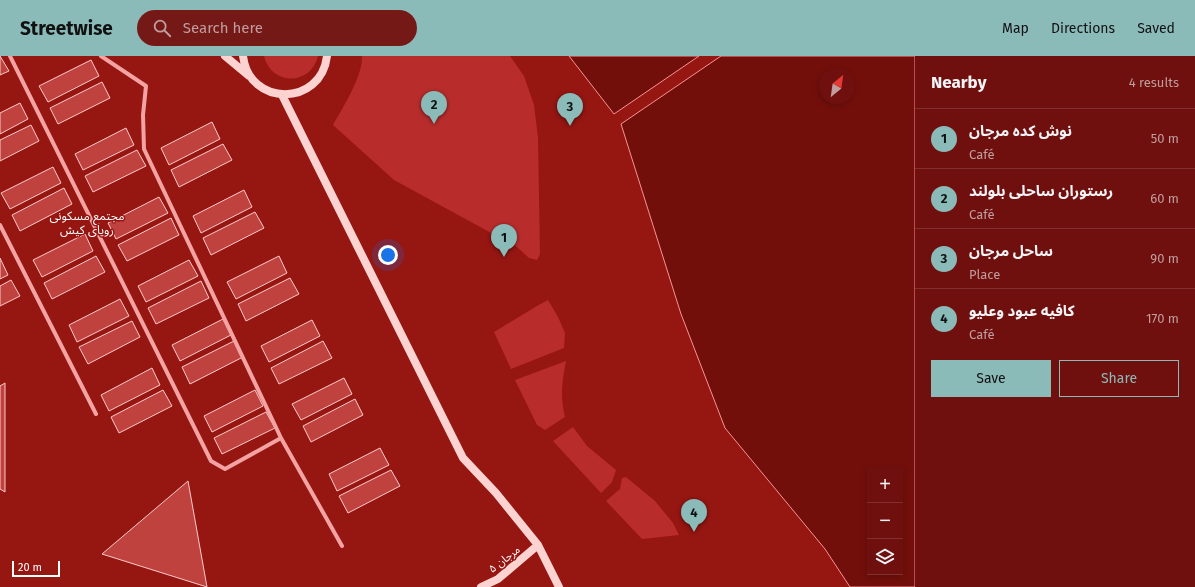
<!DOCTYPE html>
<meta charset="utf-8">
<style>
:root{--surface:#70100e;--page:#751917;--text:#f1f3f6;--muted:#c09d9e;--line:#82302e;--accent:#8bbbb9}
body{margin:0;font-family:"Fira Sans","Noto Sans Arabic",sans-serif;background:var(--page);color:var(--text)}
.controls{position:absolute;right:12px;bottom:12px;display:grid;overflow:hidden;border-radius:0px;box-shadow:0 2px 6px #0003}
.controls button{width:36px;height:36px;display:grid;place-items:center;padding:0;border:0;border-bottom:1px solid var(--line);background:var(--surface);color:var(--text);font:20px sans-serif}
.compass{position:absolute;left:819px;top:12px;width:36px;height:36px;border-radius:50%;background:var(--surface);box-shadow:0 2px 6px #0003;rotate:29deg}
.scale{position:absolute;left:12px;bottom:10px;width:48px;box-sizing:border-box;padding-left:4px;border:2px solid #fff;border-top:0;font-size:11px;line-height:14px;white-space:nowrap;color:#fff;-webkit-text-stroke:3px #961612;paint-order:stroke}
.you{position:absolute;left:388px;top:199px;width:14px;height:14px;margin:-10px;border:3px solid #fff;border-radius:50%;background:#1a73e8;box-shadow:0 0 0 6px #1a73e833}
.badge{display:grid;place-items:center;width:26px;height:26px;border-radius:50%;background:var(--accent);color:#111;font-size:13px;font-weight:700}
.pin{position:absolute;translate:-50% -33px;filter:drop-shadow(0 1px 2px #0008)}
.pin::after{content:'';position:absolute;top:21px;width:14px;height:12px;background:inherit;clip-path:polygon(0 0,100% 0,50% 100%)}
.list{margin:0;padding:0;list-style:none}
h2{display:flex;justify-content:space-between;align-items:center;height:52px;margin:0;padding:0 16px;font-size:17px}
h2 small{font-size:13px;font-weight:400;color:var(--muted)}
.list li{display:grid;grid-template-columns:26px 1fr auto;gap:12px;align-items:center;box-sizing:border-box;height:60px;padding:0 16px;border-top:1px solid var(--line)}
.list b{display:block;font-size:15px;white-space:nowrap}
.list p{margin:0;font-size:13px;white-space:nowrap;color:var(--muted)}
.list em{font-size:13px;font-style:normal;color:var(--muted)}
.actions{display:flex;gap:8px;padding:12px 16px}
.actions a{flex:1;padding:9px 0;border:1px solid var(--accent);border-radius:0px;text-align:center;font-size:14px;color:var(--accent)}
.actions .main{background:var(--accent);color:#111}
.icon{flex:none;width:22px;height:22px;fill:none;stroke:currentColor;stroke-width:2;stroke-linecap:round;stroke-linejoin:round}
.map{position:relative;flex:none;width:915px;height:531px;overflow:hidden}
header{display:flex;align-items:center;gap:24px;box-sizing:border-box;height:56px;padding:0 20px;background:var(--accent);color:#111}
header strong{font-size:19px}
nav{display:flex;gap:22px;margin-inline-start:auto;font-size:14px}
.search{width:280px;height:36px;background:var(--page);display:flex;align-items:center;gap:10px;box-sizing:border-box;padding:0 14px;border-radius:22px;color:var(--muted);font-size:15px}
main{display:flex}
aside{flex:1;background:var(--surface)}
.map>svg:first-child{display:block}
.green{fill:#b82d2c}
.water{fill:#720f0b;stroke:#f69494;fill-rule:evenodd}
.building{fill:#bf423f;stroke:#fdcaca}
.lines{fill:none;stroke-linecap:round;stroke-linejoin:round}
.street{stroke:#f3a3a2;stroke-width:4}
.secondary{stroke:#fdd3d1;stroke-width:8}
.labels{text-anchor:middle;stroke-width:3;stroke-linejoin:round;paint-order:stroke}
.street-label{font-size:11px;fill:#fff;stroke:#961612}
.neighbourhood-label{font-size:12px;fill:#fff;stroke:#961612}
</style>
<header>
<strong>Streetwise</strong>
<div class="search"><svg class="icon" aria-label="search" viewBox="0 0 24 24"><circle cx="10" cy="10" r="6"/><path d="M15 15l6 6"/></svg>Search here</div>
<nav><a>Map</a><a>Directions</a><a>Saved</a></nav>
</header>
<main>
<div class="map">
<svg width="915" height="531" viewBox="0 0 915 531">
<rect width="100%" height="100%" fill="#961612"/>
<path class="green" d="M264 0H318C311 30 271 30 264 0Z
M362 0H510L524 20 534 49 538 82 540 198 537 204 529 202 517 191 394 124 333 69C343 51 363 20 362 0Z
M548 244 558 261 565 277 564 292 511 313 494 276 537 250Z
M566 305C562 326 560 340 565 361L545 374 537 369 515 324Z
M573 371 587 390 616 414 612 426 601 437 553 385Z
M626 421 655 445 673 467 679 479 642 483 606 445 620 433 622 422Z"/>
<path class="water" d="M569 0H699L614 58Z
M721 0H915V531H850L825 493 725 372 681 258 621 68ZM825 18H849V42H825ZM870 414H900V516H870Z"/>
<path class="building" d="M0 0 9 15 0 19Z
M91 4 99 20 48 46 39 30Z
M102 26 110 42 58 68 50 52Z
M20 47 28 63 0 78V57Z
M212 66 220 83 169 109 161 92Z
M31 69 39 85 0 105V84Z
M126 72 134 89 83 114 75 98Z
M223 88 232 104 179 131 171 114Z
M137 94 146 110 93 136 85 120Z
M53 111 61 127 10 153 1 137Z
M64 132 72 148 20 175 12 159Z
M244 134 252 151 201 177 193 160Z
M159 141 168 157 116 183 108 167Z
M255 156 264 172 211 199 203 182Z
M171 162 179 179 127 205 118 189Z
M85 178 93 195 42 221 33 204Z
M96 200 105 216 52 243 44 227Z
M279 200 287 217 236 243 227 226Z
M0 202 8 219 0 223Z
M189 204 198 220 146 246 138 230Z
M290 222 299 238 246 265 238 248Z
M11 224 20 240 0 250V230Z
M201 225 209 242 156 268 148 252Z
M120 243 129 260 77 286 69 269Z
M223 263 231 279 180 305 172 289Z
M312 264 320 280 269 306 261 290Z
M132 265 140 281 88 308 79 291Z
M234 285 243 301 190 328 182 311Z
M323 285 332 302 279 328 271 312Z
M152 312 160 329 109 355 101 339Z
M344 322 352 338 301 364 292 348Z
M5 327V436L0 433V330Z
M163 334 172 350 119 377 111 361Z
M255 334 263 350 212 376 204 360Z
M355 343 363 359 311 386 303 370Z
M266 356 275 372 222 398 214 382Z
M380 392 389 409 337 435 329 418Z
M391 414 400 430 348 457 339 440Z
M188 425 207 531 102 498Z"/>
<g class="lines">
<path class="street" d="M10 0 211 405 225 413 281 382
M101 0 146 30 143 59 144 93 281 382 342 490
M0 169 96 358"/>
<path class="secondary" d="M225 0 249 20
M243 0C249 51 321 51 327 0
M282 39 463 402 496 437 538 489 559 531
M481 531 498 523 538 489"/>
</g>
<g class="labels">
<g class="street-label">
<text transform="translate(504 503) rotate(-38)" y="4">مرجان ۵</text>
</g>
<g class="neighbourhood-label">
<text x="87" y="164">مجتمع مسکونی<tspan x="87" dy="14">رویای کیش</tspan></text>
</g>
</g>
</svg>
<div class="controls">
<button>+</button>
<button>−</button>
<button><svg class="icon" aria-label="layers" viewBox="0 0 24 24"><path d="M12 4l9 5-9 5-9-5zM3 14l9 5 9-5"/></svg></button>
</div>
<svg class="compass" viewBox="-18 -18 36 36"><path d="M0-13l5 13h-10z" fill="#e53935"/><path d="M0 13l5-13h-10z" fill="#c09d9e"/></svg>
<div class="scale">20 m</div>
<div class="you"></div>
<div class="pin badge" style="left:504px;top:201px">1</div>
<div class="pin badge" style="left:434px;top:68px">2</div>
<div class="pin badge" style="left:570px;top:70px">3</div>
<div class="pin badge" style="left:694px;top:476px">4</div>
</div>
<aside>
<h2>Nearby<small>4 results</small></h2>
<ul class="list">
<li><span class="badge">1</span><div><b>نوش کده مرجان</b><p>Café</p></div><em>50 m</em></li>
<li><span class="badge">2</span><div><b>رستوران ساحلی بلولند</b><p>Café</p></div><em>60 m</em></li>
<li><span class="badge">3</span><div><b>ساحل مرجان</b><p>Place</p></div><em>90 m</em></li>
<li><span class="badge">4</span><div><b>کافیه عبود وعلیو</b><p>Café</p></div><em>170 m</em></li>
</ul>
<div class="actions"><a class="main">Save</a><a>Share</a></div>
</aside>
</main>
